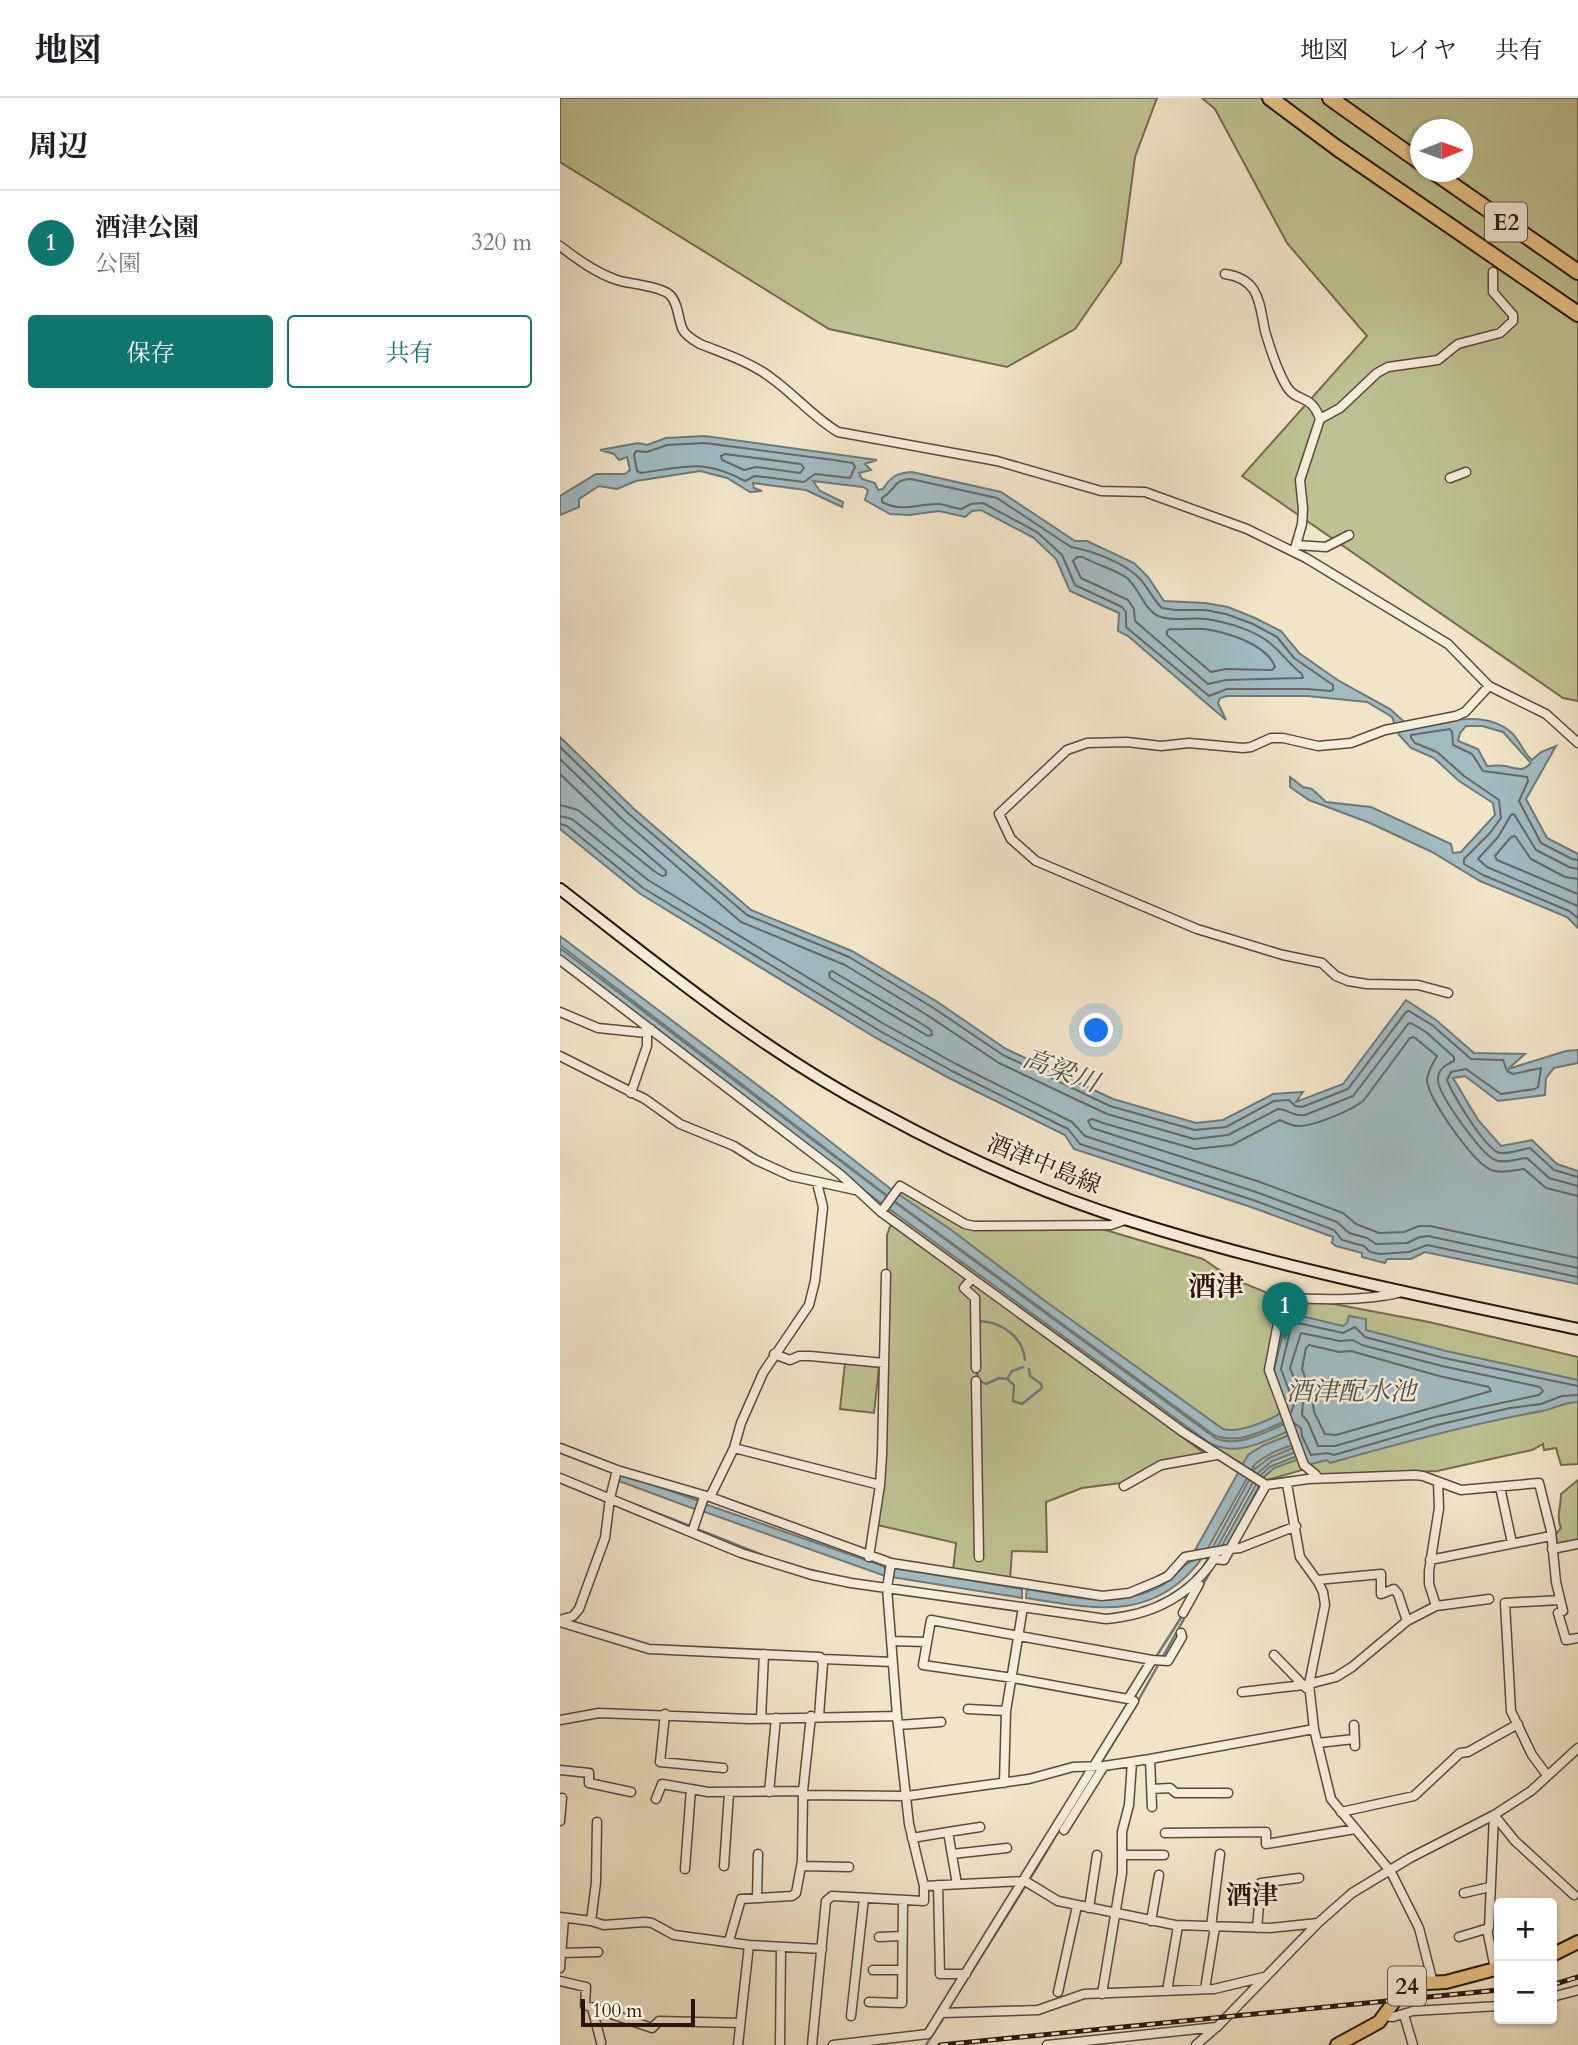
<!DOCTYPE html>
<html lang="ja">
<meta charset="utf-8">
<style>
:root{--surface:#fff;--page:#f2f2f2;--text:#202124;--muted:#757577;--line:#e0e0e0;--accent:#0f766e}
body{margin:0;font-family:Cardo,"Noto Serif JP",serif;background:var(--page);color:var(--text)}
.controls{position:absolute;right:21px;bottom:21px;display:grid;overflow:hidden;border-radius:7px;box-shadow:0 2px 5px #0004}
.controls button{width:63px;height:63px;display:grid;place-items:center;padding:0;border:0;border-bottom:2px solid var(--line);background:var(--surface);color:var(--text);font:35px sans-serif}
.compass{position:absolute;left:850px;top:21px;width:63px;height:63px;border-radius:50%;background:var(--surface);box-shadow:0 2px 5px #0004;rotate:89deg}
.scale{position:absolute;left:21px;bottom:18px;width:114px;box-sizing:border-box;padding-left:7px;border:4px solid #27150e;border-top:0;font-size:19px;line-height:24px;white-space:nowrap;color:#27150e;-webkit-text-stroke:5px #f6eddb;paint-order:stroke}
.you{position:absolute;left:537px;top:933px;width:24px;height:24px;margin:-18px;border:5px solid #fff;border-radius:50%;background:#1a73e8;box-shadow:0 0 0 10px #1a73e833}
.badge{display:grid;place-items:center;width:46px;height:46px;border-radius:50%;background:var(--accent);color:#fff;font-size:23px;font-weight:700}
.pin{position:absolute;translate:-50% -58px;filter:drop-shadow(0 2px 4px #0008)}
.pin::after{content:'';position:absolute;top:37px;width:24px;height:21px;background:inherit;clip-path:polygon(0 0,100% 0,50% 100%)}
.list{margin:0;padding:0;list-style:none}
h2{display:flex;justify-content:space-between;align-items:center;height:91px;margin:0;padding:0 28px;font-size:30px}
h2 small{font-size:23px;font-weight:400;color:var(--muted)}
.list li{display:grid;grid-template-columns:46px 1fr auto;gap:21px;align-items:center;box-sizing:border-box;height:105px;padding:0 28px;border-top:2px solid var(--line)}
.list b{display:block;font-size:26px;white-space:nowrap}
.list p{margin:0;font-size:23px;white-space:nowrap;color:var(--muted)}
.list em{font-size:23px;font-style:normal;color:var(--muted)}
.actions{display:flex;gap:14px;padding:21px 28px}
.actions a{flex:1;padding:16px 0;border:2px solid var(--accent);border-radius:7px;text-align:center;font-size:24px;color:var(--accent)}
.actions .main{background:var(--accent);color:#fff}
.map{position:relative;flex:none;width:1018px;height:1947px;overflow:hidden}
header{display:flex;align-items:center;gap:42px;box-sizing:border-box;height:98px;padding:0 35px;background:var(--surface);border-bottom:2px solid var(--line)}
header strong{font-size:33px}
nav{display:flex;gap:38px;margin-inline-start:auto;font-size:24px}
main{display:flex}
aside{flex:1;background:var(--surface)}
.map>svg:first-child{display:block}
.green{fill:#bec292;stroke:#726c50;stroke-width:2;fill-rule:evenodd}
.water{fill:#a1bbc1;stroke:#707979;stroke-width:2;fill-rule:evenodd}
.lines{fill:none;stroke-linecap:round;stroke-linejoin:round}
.shore{stroke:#646868;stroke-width:2}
.stream{stroke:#707979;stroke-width:2.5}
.street-tunnel{stroke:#c9bba2;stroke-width:8;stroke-dasharray:8 4;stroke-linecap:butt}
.street-casing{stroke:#5a493c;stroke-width:11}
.secondary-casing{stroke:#27150e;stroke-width:14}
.primary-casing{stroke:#27150e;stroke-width:16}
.highway-casing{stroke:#27150e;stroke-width:18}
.street{stroke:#f6eddb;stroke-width:8}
.secondary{stroke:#f6eddb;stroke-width:10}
.primary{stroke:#e8c284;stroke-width:12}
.highway{stroke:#e8c284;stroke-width:14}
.rail-casing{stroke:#27150e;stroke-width:5}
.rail{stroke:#f6eddb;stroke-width:2.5;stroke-dasharray:8;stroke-linecap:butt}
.labels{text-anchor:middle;stroke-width:5;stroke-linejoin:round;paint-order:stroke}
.shield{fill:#f6eddb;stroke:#65564c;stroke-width:2}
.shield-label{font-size:23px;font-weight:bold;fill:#27150e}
.street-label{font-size:24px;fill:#27150e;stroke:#f6eddb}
.water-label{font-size:26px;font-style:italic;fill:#524f4d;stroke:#f6eddb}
.neighbourhood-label{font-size:26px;font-weight:bold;fill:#27150e;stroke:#f6eddb}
.quarter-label{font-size:28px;font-weight:bold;fill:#27150e;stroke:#f6eddb}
</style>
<header>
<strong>地図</strong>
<nav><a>地図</a><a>レイヤ</a><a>共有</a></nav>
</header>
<main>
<aside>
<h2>周辺<small></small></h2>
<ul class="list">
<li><span class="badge">1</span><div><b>酒津公園</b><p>公園</p></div><em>320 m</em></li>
</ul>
<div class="actions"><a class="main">保存</a><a>共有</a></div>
</aside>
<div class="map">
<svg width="1018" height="1947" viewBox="0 0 1018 1947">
<rect width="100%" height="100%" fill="#f1e4c7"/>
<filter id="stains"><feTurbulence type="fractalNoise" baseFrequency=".00286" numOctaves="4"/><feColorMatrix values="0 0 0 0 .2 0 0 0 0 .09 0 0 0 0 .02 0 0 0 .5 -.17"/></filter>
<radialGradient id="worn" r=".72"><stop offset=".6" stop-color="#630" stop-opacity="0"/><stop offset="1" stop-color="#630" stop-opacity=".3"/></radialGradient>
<path class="green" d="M0 0H597L575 59 561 165 515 231 447 269 269 231 0 64Z
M642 0H1018V603L1003 600 682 378 807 238 727 145 655 11ZM860 32H902V74H860Z
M340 1092 404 1128 542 1131 643 1161 671 1180 720 1200 758 1203 869 1224 1018 1259V1366L1001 1367 996 1350 984 1352 983 1346 972 1352 877 1373 756 1379 745 1371 704 1383 628 1335 325 1114Z
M331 1126 390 1167 644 1355 643 1357 561 1385 522 1390 486 1404 487 1454 452 1453 450 1482 393 1473 396 1445 317 1427 327 1255V1137Z
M285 1265 319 1269 314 1315 280 1311Z
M1018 1382V1444L996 1446 995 1437 1001 1430C996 1418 1001 1409 1001 1396Z"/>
<path class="water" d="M145 338 317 362 305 366 311 372 299 375 302 381 315 385 318 392 323 391C331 378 337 375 352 374L441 394 515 443H527L574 465 588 479 604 503 645 505 668 509 695 520 721 533 739 555 779 583 830 611 850 629C881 625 925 610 952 635 960 643 963 654 972 662L981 654 996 648 966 701 987 740 1018 756V830L1007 819 920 783 872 754 810 725 749 702 730 689V679L743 689 752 691 766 704 811 709 891 746 893 755 901 754 935 717 933 705 899 683 874 660 851 650 839 637 832 619 807 604 747 598H667L660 600 658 605 666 622 568 538 558 533 559 515 510 493 496 461 474 440 421 412 412 413 405 419 379 413 349 417 330 416 305 402 308 392 303 389 253 383 260 393 283 404 282 409 246 392 193 385 194 390 202 393 190 394 167 380 140 373 76 383 57 391 39 388 19 401V409L0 417V398L36 376H65L70 372 67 359 59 362 54 356 40 352 78 345 87 347 106 340ZM906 628H922L943 634 971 665C962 675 956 670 945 668 939 667 933 668 927 668L918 651 898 643 900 635Z
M0 639 74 711 191 812 292 853 376 903 446 951 553 1001 636 1025 663 1022 713 996 743 994 736 1004 783 986 846 902 876 922 914 955 965 956 948 971 1006 953 1018 952V965L994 970 986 980 985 997 938 1003 905 978 893 980 918 1022 941 1048 972 1042 997 1066 1018 1073V1186L865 1154 851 1161H827L825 1165 802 1159V1155L776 1148 772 1145 773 1139 691 1109 514 1051 505 1037 389 980 316 940 79 795 0 731Z
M0 838 216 1001 332 1092 390 1131 485 1203 663 1331C678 1336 717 1321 727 1309L714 1272 726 1222 737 1217 783 1228 787 1225 789 1218 806 1221V1232L886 1253 1018 1282V1304C1004 1304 994 1311 982 1313 910 1326 840 1345 770 1365L767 1362 747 1367 744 1359 714 1370 704 1379 667 1448 661 1449 701 1377 709 1369 742 1356 741 1352 712 1363 699 1374 657 1450H652L695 1371 709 1360 740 1347 739 1345C723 1350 708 1355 695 1366L647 1452 634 1454 688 1357 704 1347 735 1335 729 1333C702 1344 676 1360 648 1344L321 1105 0 860V850L333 1103 655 1340C679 1351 709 1332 731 1323L730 1321C705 1331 680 1348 654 1337L333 1102 0 847Z
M60 1375 139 1403 137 1412 56 1382Z
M145 1406 323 1468 326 1471 325 1478 142 1413Z
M643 1459C595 1525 535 1511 466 1500L467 1491C516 1500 557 1512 604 1486 622 1475 619 1465 643 1459Z
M333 1470 462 1491V1500L331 1479Z"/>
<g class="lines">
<path class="shore" d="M145 345 273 362 293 365 295 369 290 380 255 376 244 384 195 378 185 383C143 360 125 369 81 375L77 373 74 357 76 353 87 354 107 347Z
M165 356 241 366 244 370 240 375 196 369 184 372 162 362 161 358Z
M351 381 437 400 511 449C533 453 566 465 581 482 589 491 593 502 602 510L616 512H645L666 516 693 526 717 539 734 560 773 587V592L770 593 747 591H667L649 598 566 529V514L562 509 515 487 502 457 477 434 423 405 411 406 401 411C394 410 386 407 379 406 358 405 342 415 322 404V400C336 392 332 382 351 381Z
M517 459H523C536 467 555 471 567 480 579 490 584 511 598 518 613 524 630 519 646 521 666 524 695 532 711 546 723 556 729 566 742 576L743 580 666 582 648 586 575 523 574 511 568 502 521 480 513 463Z
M610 531C621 532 633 530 644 531 666 534 707 546 715 569L712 572 666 571 651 574 607 537V533Z
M0 649 69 716 187 817 289 859 372 909 443 957 550 1008 635 1032 666 1029 714 1003 729 1002 735 1008 742 1009 788 991 846 914 849 913 872 927 911 961 943 962 947 973 953 976 981 970 978 989 975 991 941 996 906 971 891 974 887 982C894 999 922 1045 937 1054 945 1058 961 1051 970 1050L994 1072 1018 1079
M0 661 63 722 181 824 285 867 367 917 439 965 547 1016 634 1041 668 1037 718 1011C728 1011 733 1019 745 1017L793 998 848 926 851 925 866 934 894 959V963C885 967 877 972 878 983 879 997 921 1056 935 1062 944 1066 957 1061 967 1060L989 1080 1018 1088
M0 676 56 730 106 773V777L102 778 94 773 18 712 0 707
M0 718 12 721 88 782 324 926 396 966 512 1024 525 1038 696 1094 777 1124 789 1135 807 1140 816 1146 847 1145 860 1139 868 1138 1018 1170
M0 726 7 728 83 790 320 933 392 973 508 1031 520 1046 693 1102 774 1132 782 1142 804 1148 810 1154 820 1156 849 1154 867 1147 1018 1179
M1018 762 1012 761 981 745 959 703 968 683 967 679 923 673 912 656 893 647 892 634 890 631 851 637V640L855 645 877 654 904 678 939 702 941 720 930 735 904 761V766L923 777 1009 813 1018 820
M1018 771 1009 769 976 752 954 716 951 717 938 739 918 761 927 769 1018 808
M1018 781 1005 779 971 761 955 738 951 739 935 758 937 762 1018 796
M272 873 362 926 371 932 372 937 368 938 270 880 269 875Z
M1018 1098 986 1090 964 1071C953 1072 942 1076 931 1072 913 1064 869 1002 867 983 867 973 873 966 877 958L854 939 850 940 804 1002C793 1012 756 1027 741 1028 733 1029 726 1025 720 1022L672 1047 635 1051 546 1026 532 1021 528 1023 532 1030 700 1084 783 1115 796 1126 819 1135 844 1134 859 1128H870L1018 1160
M741 1235 780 1243 793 1242 802 1247 882 1268 980 1289 983 1293 979 1297 875 1319 775 1348H758L748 1324 742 1317 743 1304 730 1270Z
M749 1247 779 1254 791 1253 879 1278 929 1289 931 1293 776 1337 765 1336 754 1314 752 1299 742 1271 746 1250Z
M731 1315 734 1306 721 1271 731 1229 738 1225 783 1235 795 1229 805 1239 884 1260 1018 1288
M734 1325 741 1330 742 1338 751 1357 767 1355 774 1357 877 1327 950 1310 981 1306 1002 1298 1018 1297"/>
<path class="stream" d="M419 1223C441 1224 463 1238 465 1262
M417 1274 418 1282 426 1286 439 1280 447 1281 452 1273 463 1269
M447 1281 454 1287 453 1303 462 1306 482 1290 481 1286 470 1278 469 1271
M71 1405 130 1428
M137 1431 202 1457
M238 1469 276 1478
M643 1470 650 1457
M331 1487 355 1490
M596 1559 622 1518
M512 1712 569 1619 653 1469
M470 1781 501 1729
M389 1910 466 1787
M366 1947 384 1919"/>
<path class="street-tunnel" d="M940 166 981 122"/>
<defs>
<path id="street" d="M0 148C17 161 36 175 57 182 69 186 101 188 110 197 119 206 118 223 123 232 126 238 135 243 140 246 163 255 190 264 210 279 234 296 253 319 278 334L437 363 541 393 585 394 687 431 746 460 888 546 929 588 986 616 1018 645
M665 176C700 181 699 205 705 233 710 250 717 273 727 289 737 305 751 295 760 321
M890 380 906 374
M737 447 766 449 789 437
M734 454 742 426 743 411 740 382 760 321 780 310 817 275 828 269 878 262 898 246 940 235 953 223V217L933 194V174
M0 862 281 1077 321 1114 623 1334 703 1385 706 1387 748 1381 855 1377 863 1378 901 1392 979 1385 991 1433 996 1484 1003 1513 998 1515 1006 1542 1018 1540
M888 895 858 887 807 886 788 883 776 878 762 865 723 857 637 831 476 763 451 741 439 716 507 652 527 645 567 644 601 648 629 645 683 650 691 649 711 640H723L758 648 791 645 825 632 896 618 905 614 929 588
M0 914 38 930 87 935
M0 958 85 1001 120 1026 174 1048 196 1062 231 1078 295 1092
M71 995 87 948V935L91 931
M321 1114 340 1088 405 1126 414 1128 551 1127 565 1122
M408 1185 404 1190 415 1200 416 1270
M214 1256 230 1262 239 1258H250L324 1265
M416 1283 419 1459
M0 1350 57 1372 150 1399 331 1465 542 1498 569 1495 598 1483 608 1478 625 1459 670 1451 706 1387
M174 1350 320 1387
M756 1377 744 1367 709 1272 723 1199C757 1202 805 1203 838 1195
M0 1380 181 1455 252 1477 291 1485 546 1521C591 1517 629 1499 654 1461L664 1462 670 1451 680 1450 736 1428
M727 1386 740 1459 758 1484 763 1494 765 1507 749 1586 754 1631 771 1701 831 1774 859 1830 873 1885
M564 1388 601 1367 657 1357
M940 1389 952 1445
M150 1399 174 1350 181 1325 203 1275 249 1207 255 1183 263 1109 257 1085
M132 1434 144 1399
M992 1451 1018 1446
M309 1459 320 1387 322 1357 326 1176
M870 1462 991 1438
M757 1482 821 1476V1496L834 1491 838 1496 847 1523
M876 1508 869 1486V1473L879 1410 878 1384
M623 1515 639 1486
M0 1522 13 1518 19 1511 45 1440 50 1400 57 1372
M371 1522 592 1562 568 1601 453 1580 363 1567Z
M0 1524 89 1551 260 1559 263 1565 259 1618
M331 1543 367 1544
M714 1557 746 1590
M263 1561 332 1564
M592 1562 608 1563 622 1539 621 1535
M749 1586 776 1579 792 1569 847 1523 876 1508 929 1501
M682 1594 744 1587
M408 1611 446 1613
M105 1616 100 1664 163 1670
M201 1621 204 1556
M0 1622 39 1615 189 1621 337 1618
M338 1627 381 1624
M794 1627 795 1648
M758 1645 794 1641
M590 1661 592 1709
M0 1672 29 1675V1685L71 1694
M987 1677 972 1657 951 1613 945 1505 1000 1502
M444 1685 446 1613 463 1509
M592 1691 610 1690 616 1695H668
M209 1694 216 1620
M243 1697 347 1698 469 1681 513 1669 544 1668 590 1661 754 1631
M96 1701 102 1686 148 1694 243 1693
M781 1714 854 1698 900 1655 908 1654 958 1626
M934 1717 955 1743 1014 1797
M0 1723 2 1700
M504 1732 544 1668
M388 1734 420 1729
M605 1735 706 1734V1746L795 1731
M352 1740 388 1734 397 1786
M392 1756 447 1750
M562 1757H604
M164 1768 169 1695
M242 1768 289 1769
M125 1771 131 1691
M378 1787 380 1876H406
M364 1788 465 1783 498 1803 615 1827 710 1830 758 1825
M904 1795 930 1789
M197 1800 198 1756
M529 1810 537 1757
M0 1819 31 1823 44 1827 85 1824 92 1825 114 1837 189 1847 262 1851
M31 1823 36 1784 37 1724
M591 1823 599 1777
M651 1829 660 1756
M697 1830 701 1785 739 1780
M927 1831 935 1871
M319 1839 342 1838
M899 1839 929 1830 934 1717
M169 1843 181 1801 232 1798 236 1795 242 1763 243 1693 251 1618
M1 1855 38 1854
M0 1870 4 1821
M313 1872H342
M0 1883 26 1889 25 1907 92 1930 99 1923 180 1925
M645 1891 655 1829
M607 1893 618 1828
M498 1894 517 1808
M542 1896 562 1775V1734L569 1707 572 1664
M992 1899 1018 1892
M309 1904 342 1905 343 1802
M32 1910 41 1944
M382 1915 478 1912 524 1896 654 1891 704 1879
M844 1917 853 1947
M291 1918 304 1800
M825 1918 833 1919 853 1913 939 1908
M178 1947 189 1847
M220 1947 221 1849
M252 1947 266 1803 272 1798 364 1803V1788L349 1726 337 1618 327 1490 331 1465
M273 1947 368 1936 574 1603 568 1601
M487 1947 657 1929
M636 1947 659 1927 758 1825 792 1795 850 1760 934 1717 971 1693 1018 1650"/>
<path id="secondary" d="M0 791C103 871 203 953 319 1014 398 1057 482 1095 568 1122 715 1169 867 1199 1018 1231"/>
<path id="primary" d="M992 1857 1018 1844
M777 1947 819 1924 842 1893 850 1886 886 1884 939 1870"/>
<path id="highway" d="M710 0 777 50 1018 216
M770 0 860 64
M874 74 1018 174"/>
</defs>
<use href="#street" class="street-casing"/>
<use href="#secondary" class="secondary-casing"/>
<use href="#primary" class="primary-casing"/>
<use href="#highway" class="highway-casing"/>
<use href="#street" class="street"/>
<use href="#secondary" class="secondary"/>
<use href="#primary" class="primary"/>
<use href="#highway" class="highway"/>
<defs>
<path id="rail" d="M992 1887 1018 1879
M380 1947 939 1892"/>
</defs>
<use href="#rail" class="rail-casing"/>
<use href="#rail" class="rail"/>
</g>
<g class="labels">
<g class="shield">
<rect x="925" y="104.5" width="42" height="39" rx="5"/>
<rect x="828" y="1868.5" width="38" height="39" rx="5"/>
</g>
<g class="shield-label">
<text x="946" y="132">E2</text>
<text x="847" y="1896">24</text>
</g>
<g class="street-label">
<text transform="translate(484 1066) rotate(22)" y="8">酒津中島線</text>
</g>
<g class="water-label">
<text transform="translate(501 972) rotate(20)" y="9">高梁川</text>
<text x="791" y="1302">酒津配水池</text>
</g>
<g class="neighbourhood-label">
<text x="692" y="1806">酒津</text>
</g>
<g class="quarter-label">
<text x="656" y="1198">酒津</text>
</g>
</g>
<rect width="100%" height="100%" filter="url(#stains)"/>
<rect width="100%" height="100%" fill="url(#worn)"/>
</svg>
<div class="controls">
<button>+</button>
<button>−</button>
</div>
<svg class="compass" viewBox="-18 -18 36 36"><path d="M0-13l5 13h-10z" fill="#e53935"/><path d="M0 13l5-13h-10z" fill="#757577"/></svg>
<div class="scale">100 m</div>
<div class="you"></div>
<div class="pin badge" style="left:725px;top:1242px">1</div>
</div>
</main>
